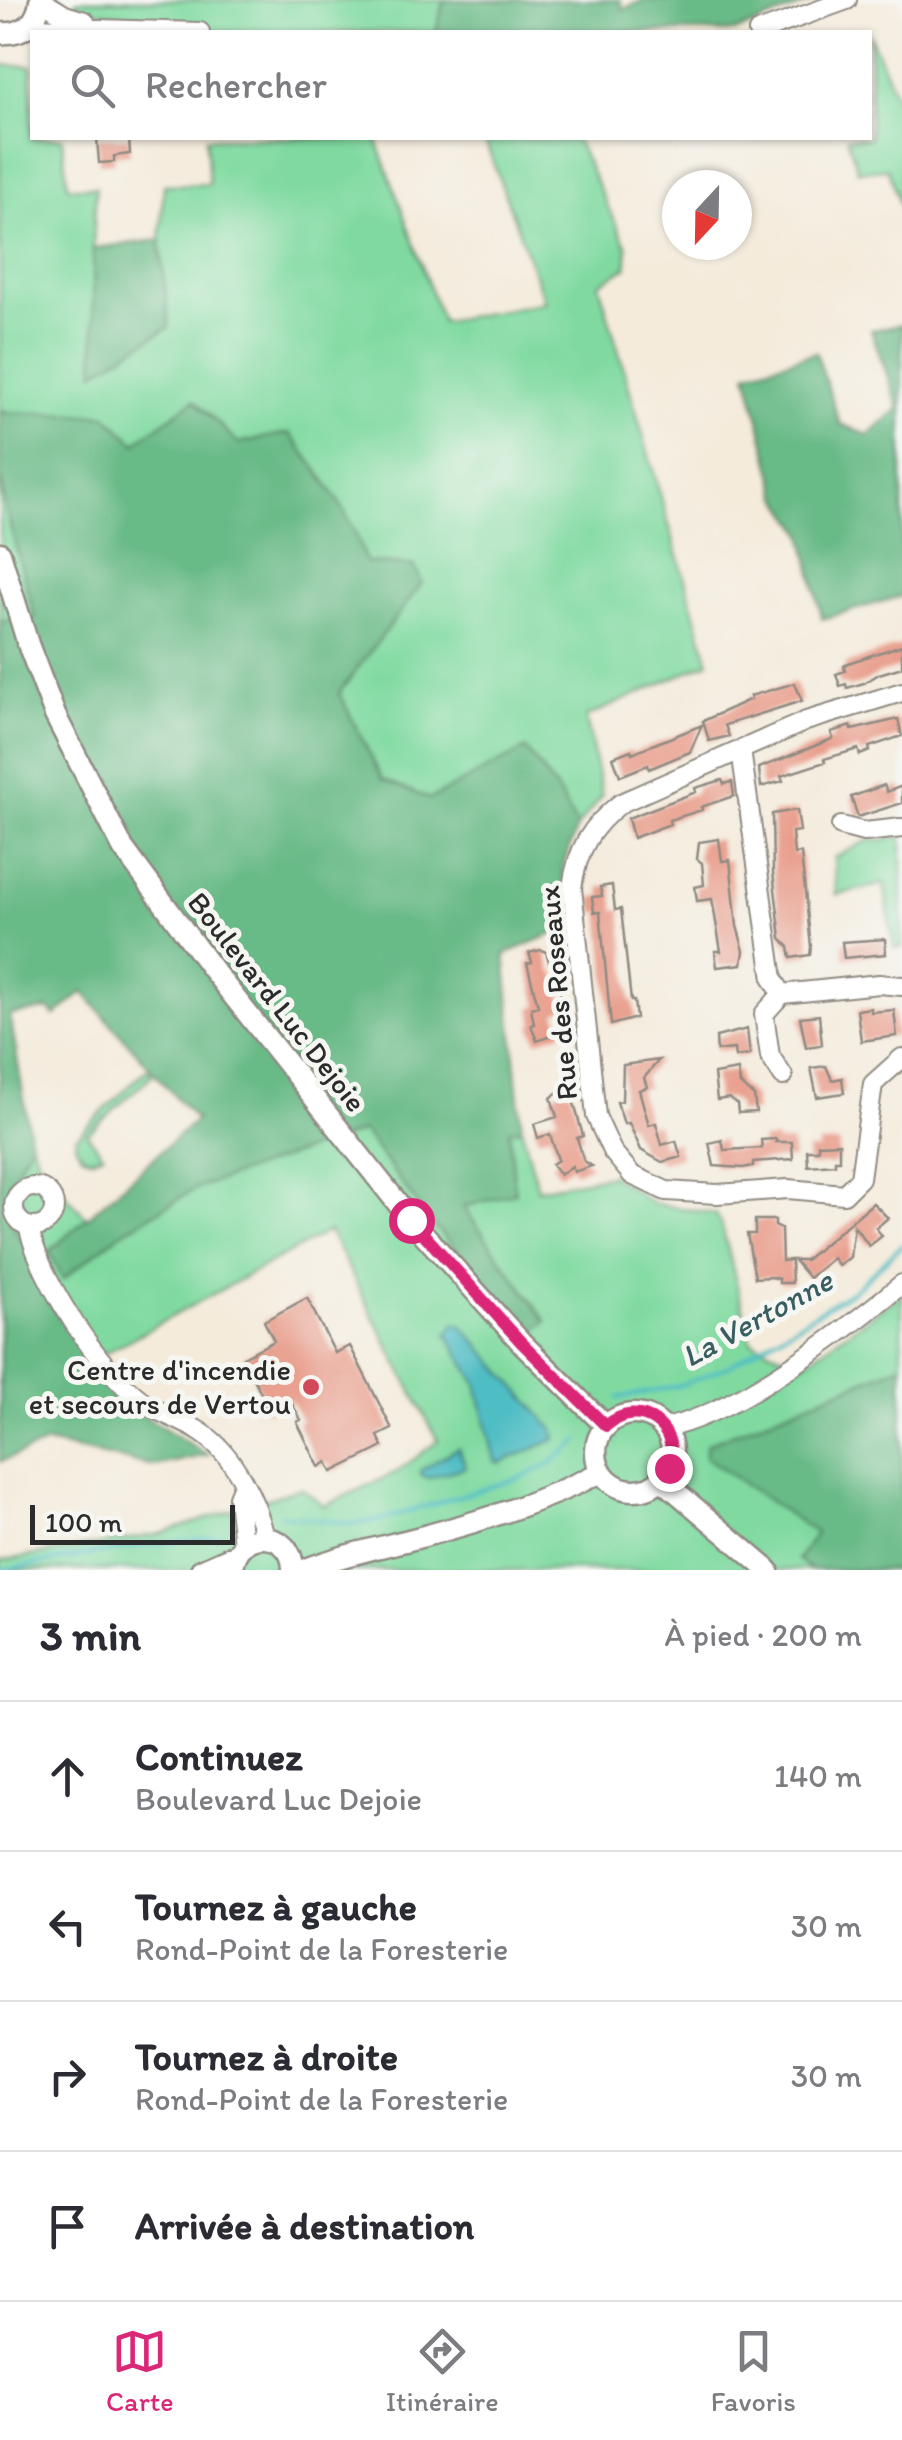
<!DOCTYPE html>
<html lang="fr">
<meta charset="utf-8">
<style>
:root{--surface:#fff;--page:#f7f7f7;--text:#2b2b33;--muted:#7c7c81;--line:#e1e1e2;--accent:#db2777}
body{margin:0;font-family:Itim,sans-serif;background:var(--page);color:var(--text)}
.compass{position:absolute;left:662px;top:170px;width:90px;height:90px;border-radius:50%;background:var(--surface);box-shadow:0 2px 8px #0004;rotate:202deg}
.scale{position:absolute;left:30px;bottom:25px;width:205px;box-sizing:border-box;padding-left:10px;border:5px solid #2b2b2b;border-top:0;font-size:28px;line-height:35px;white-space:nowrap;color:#2b2b2b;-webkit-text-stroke:8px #f6f6f2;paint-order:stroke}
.stop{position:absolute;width:30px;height:30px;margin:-22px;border:8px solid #db2777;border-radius:50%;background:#fff}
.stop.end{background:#db2777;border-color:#fff;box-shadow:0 2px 10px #0008}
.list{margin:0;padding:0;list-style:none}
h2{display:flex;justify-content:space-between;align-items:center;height:130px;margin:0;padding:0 40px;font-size:42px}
h2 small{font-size:32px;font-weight:400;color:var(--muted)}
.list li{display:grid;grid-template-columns:65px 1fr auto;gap:30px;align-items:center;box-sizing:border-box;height:150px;padding:0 40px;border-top:2px solid var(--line)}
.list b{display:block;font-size:38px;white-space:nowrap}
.list p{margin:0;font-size:32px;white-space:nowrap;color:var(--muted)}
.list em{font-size:32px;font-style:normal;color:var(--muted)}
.icon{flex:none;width:55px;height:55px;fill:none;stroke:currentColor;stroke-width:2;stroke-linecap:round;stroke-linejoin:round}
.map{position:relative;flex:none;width:902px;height:1570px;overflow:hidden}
.search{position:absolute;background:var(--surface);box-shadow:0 2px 8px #0004;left:30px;right:30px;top:30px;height:110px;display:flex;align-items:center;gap:25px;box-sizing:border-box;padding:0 35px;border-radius:0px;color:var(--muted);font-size:38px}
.sheet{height:730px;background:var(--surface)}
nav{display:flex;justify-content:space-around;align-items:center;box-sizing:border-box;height:140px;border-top:2px solid var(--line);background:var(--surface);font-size:28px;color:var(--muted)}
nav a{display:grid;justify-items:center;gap:5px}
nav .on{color:var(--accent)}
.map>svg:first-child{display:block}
.green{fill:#80daa0;stroke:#568266;stroke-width:2.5}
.forest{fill:#68ba86;stroke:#4a7258;stroke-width:2.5}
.water{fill:#4fbdc4;stroke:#3d7478;stroke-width:2.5}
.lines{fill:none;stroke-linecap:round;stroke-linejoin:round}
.stream{stroke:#4fbdc4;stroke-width:4}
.building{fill:#e7927e}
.minor-casing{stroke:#908b83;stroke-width:22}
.major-casing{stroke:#908b83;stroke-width:25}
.minor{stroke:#fff;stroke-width:18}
.major{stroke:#fff;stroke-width:20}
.route{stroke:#db2777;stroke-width:12}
.poi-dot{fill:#d1495b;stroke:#f6f6f2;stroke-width:4}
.labels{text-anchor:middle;stroke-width:10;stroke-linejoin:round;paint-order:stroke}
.street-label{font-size:30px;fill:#2b2b2b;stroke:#f6f6f2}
.poi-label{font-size:30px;fill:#2b2b2b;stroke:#f6f6f2;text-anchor:end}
.water-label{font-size:32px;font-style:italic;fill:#385e61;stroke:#f6f6f2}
</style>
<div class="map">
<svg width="902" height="1570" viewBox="0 0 902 1570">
<rect width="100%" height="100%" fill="#f6f6f2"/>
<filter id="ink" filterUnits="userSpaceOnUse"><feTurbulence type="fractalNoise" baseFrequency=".01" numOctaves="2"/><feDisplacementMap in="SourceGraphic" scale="20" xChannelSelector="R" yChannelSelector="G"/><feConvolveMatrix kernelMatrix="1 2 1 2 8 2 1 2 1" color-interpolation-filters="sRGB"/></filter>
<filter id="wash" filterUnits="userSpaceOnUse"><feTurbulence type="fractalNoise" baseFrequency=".0048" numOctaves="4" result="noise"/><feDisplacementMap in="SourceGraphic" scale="40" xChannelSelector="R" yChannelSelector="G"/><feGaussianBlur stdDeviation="2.25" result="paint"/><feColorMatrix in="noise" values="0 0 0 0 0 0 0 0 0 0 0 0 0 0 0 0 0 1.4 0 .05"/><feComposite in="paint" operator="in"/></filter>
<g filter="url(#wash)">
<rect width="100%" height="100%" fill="#f4ebdb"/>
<path class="green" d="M76 0H444L436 32H197L196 24 76 9Z
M870 35 902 111V212L888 169 858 171 847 138H870Z
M0 65 32 66V138H62L68 187H96L93 248 95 371 169 327 160 240 164 185 209 184 206 138H376L442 322 545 302 484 138H575L627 247V267L599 284 709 662 586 717 602 796 577 827 558 792 526 749 430 800 382 779 339 693 414 566 366 562C351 512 320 473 289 433L238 443 135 444 105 415 0 412Z
M0 473 5 506 35 619 0 621Z
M902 837V948H894L884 884 836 895 834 858 867 841Z
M147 1069 152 1075 87 1134 103 1154 92 1158 83 1156 75 1145 76 1137Z
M509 1129H522L538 1189 611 1175 652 1203 716 1214 723 1230 751 1341 802 1364 902 1294V1365L707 1444 706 1457 817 1533 798 1559 811 1570H0V1561L160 1534 301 1488 324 1506 397 1472 438 1441 329 1231 92 1360 48 1301 27 1249 9 1219 7 1199 12 1179 31 1143 42 1169 88 1219 49 1252 63 1278 118 1235 197 1188 363 1131 432 1224 547 1322 463 1207 514 1192Z"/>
<path class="forest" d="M444 0H620L623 9 644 0H817L735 32H436Z
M160 240 169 327 95 372 93 248Z
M902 325V596L822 619 803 533 779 497 747 373 816 352 840 424 868 435 899 408 871 330Z
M194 400 238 443 289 433C320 473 351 512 366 562L414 566 422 583 339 693 382 779 430 799 526 749 558 792 577 827 563 866 567 928 505 954 522 1129 509 1130 515 1193 463 1207 547 1322 532 1331 432 1224 363 1131 197 1188 118 1235 63 1279 49 1252 196 1120 83 992 55 1016 49 1009 10 1015 31 1143 12 1179 7 1199 9 1219 27 1249 48 1301 123 1403 208 1455 154 1466 47 1443 0 1462V621L35 618 5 506 0 473V412L106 415 135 443Z
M902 1365V1570H811L798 1559 816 1533 705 1457 707 1444Z"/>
<path class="water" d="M456 1323 462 1326 554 1430 556 1439 500 1463 495 1461 477 1384 447 1334Z
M458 1448 466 1467 428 1478 420 1474 421 1470Z"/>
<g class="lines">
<path class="stream" d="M618 1398 678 1386 729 1366 854 1290 902 1245
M281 1515 352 1524 377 1521 520 1478 548 1465 580 1440
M1 1570 146 1545 223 1536"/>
</g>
<g id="blocks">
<path class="building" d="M97 138H129L130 154 114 156V162L99 163Z
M902 645V667L879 674 864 683 847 688 846 684 840 686 836 674 845 671 844 666 848 663Z
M795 683 802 701 725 725 729 736 709 741 703 721 751 699 750 696Z
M898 719 902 736 869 747 870 751 860 755 858 749 824 759 825 762 781 776 783 781 761 787 759 768 827 741 833 738 831 732 851 726 852 730Z
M702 725 690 752 649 769 648 765 620 776 613 757 631 750 632 753Z
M722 780 724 784 732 782 734 796 701 807 702 810 669 820 670 824 633 838 628 818 696 792 695 788Z
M884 785 887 792 902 786V803L858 817 851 797Z
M797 810 800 831 792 832 794 854 801 853 811 947 810 955 791 958 789 947 781 938 773 873 772 814Z
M719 839 722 861 730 860 737 926 744 951 742 964 717 967 715 951H721L712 899 697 901 695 887 704 885 702 863 697 859 699 842Z
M612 885 615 910 621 909 631 1001H634L636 1018 611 1025 600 912H594L592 897 602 896 600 887Z
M885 939 886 954 844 958 842 942Z
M541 950 546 952 552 972H555L565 1009 556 1012 563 1032 537 1041 531 1025 534 1024 531 1008 538 1006 527 963 532 962 529 953Z
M871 1008V1012L894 1010 897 1036 861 1041 857 1010Z
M819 1015 822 1045 806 1047 800 1017Z
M747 1029 750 1055 735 1057 734 1049 717 1051 716 1037Z
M659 1060 644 1078 647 1087 639 1090 649 1125 656 1123 662 1145 676 1141 681 1157 662 1162 641 1150 629 1123 624 1124 617 1102 622 1101 623 1065Z
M826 1066 832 1080 842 1078 844 1093 817 1097 811 1068Z
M738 1070 740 1084 754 1096 756 1112 738 1113 737 1104 729 1098 717 1100 714 1074Z
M561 1089 571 1092 583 1136 577 1138 584 1161 592 1166 574 1172 572 1166 560 1175 552 1164 558 1160 550 1134 538 1138 534 1124 557 1117 551 1098Z
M776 1139V1142H792L793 1159 753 1162V1166L743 1168 714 1166 709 1143 722 1140 724 1150 762 1148 761 1140Z
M839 1143V1160H835V1164L808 1166 807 1150H818V1144Z
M873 1203 888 1218 876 1228 882 1236 869 1246 854 1226 850 1257 839 1266 833 1258 809 1278 794 1260H805Z
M755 1220H775V1226L781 1229 782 1261 791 1260 792 1283H779V1279L772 1277 755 1278 747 1234H755Z
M307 1298 335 1353 350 1346 392 1429 378 1436 383 1447 332 1472 327 1462 319 1467 297 1422 301 1420 290 1400 266 1412 258 1397 262 1395 243 1357 274 1341 264 1321Z"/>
</g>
</g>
<g filter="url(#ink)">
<use href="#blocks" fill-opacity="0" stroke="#908b83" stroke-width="2.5"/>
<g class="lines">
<defs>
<path id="minor" d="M40 0 65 15 85 21
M29 27 200 32
M758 32 847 0
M902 692 806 721 621 803C591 826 577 850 572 888L596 1116 612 1151 632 1175 666 1191 717 1194 788 1189 844 1194 860 1178 873 1084 902 1058
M741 750 773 979 782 994 879 984 902 986
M841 826 864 832 902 828
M782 994 764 1014 770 1056 783 1076
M14 1207a20 20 0 1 1 40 0a20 20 0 1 1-40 0Z
M28 1226C41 1280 96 1366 141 1400 159 1414 183 1420 202 1433 234 1454 256 1501 265 1537
M664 1428C733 1416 846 1330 902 1284
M243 1485 238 1497 243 1545"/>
<path id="major" d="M0 33C23 35 38 23 40 0
M0 553 28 644 55 715 123 848 212 969 411 1220 521 1342 606 1426
M596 1452a38 38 0 1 1 76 0a38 38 0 1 1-76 0Z
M661 1479 768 1570
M201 1570 235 1555
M233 1570C235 1526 294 1529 293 1570
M304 1570C339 1556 373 1549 409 1540 475 1523 541 1503 601 1472"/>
</defs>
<use href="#minor" class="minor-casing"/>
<use href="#major" class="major-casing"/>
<use href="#minor" class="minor"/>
<use href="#major" class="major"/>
</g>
</g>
<g class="lines" filter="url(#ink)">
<path class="route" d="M411 1220 521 1342 606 1426C638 1397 682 1427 669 1468"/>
</g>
<circle class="poi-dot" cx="311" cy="1387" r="10"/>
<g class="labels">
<g class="street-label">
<text transform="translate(558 993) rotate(-95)" y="10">Rue des Roseaux</text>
<text transform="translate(277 1002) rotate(52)" y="10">Boulevard Luc Dejoie</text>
</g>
<g class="poi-label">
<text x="291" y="1380">Centre d'incendie<tspan x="291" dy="34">et secours de Vertou</tspan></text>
</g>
<g class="water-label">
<text transform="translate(757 1318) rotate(-29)" y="11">La Vertonne</text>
</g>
</g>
</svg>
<svg class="compass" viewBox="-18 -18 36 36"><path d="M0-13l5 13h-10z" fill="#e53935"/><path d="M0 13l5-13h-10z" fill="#7c7c81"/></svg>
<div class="scale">100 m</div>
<div class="stop" style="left:411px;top:1220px"></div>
<div class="stop end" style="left:669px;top:1468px"></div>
<div class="search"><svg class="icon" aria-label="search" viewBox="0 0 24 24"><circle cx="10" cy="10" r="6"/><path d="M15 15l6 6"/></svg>Rechercher</div>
</div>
<section class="sheet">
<h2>3 min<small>À pied · 200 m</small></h2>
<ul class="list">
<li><svg class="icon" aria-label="ahead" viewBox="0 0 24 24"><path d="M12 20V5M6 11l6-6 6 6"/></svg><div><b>Continuez</b><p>Boulevard Luc Dejoie</p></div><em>140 m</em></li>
<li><svg class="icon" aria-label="left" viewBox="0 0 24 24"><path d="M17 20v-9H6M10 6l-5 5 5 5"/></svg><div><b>Tournez à gauche</b><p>Rond-Point de la Foresterie</p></div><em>30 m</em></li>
<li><svg class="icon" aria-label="right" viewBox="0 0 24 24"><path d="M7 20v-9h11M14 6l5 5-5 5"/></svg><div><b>Tournez à droite</b><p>Rond-Point de la Foresterie</p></div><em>30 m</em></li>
<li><svg class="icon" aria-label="arrive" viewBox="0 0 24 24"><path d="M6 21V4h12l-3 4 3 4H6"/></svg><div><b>Arrivée à destination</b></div></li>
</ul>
</section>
<nav>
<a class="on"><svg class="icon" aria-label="map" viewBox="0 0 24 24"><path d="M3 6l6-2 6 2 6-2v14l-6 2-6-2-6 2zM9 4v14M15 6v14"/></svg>Carte</a>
<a><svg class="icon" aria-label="directions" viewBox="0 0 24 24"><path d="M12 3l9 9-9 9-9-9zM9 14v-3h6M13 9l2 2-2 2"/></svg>Itinéraire</a>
<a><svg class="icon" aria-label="saved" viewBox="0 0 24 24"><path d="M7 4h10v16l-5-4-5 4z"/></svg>Favoris</a>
</nav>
